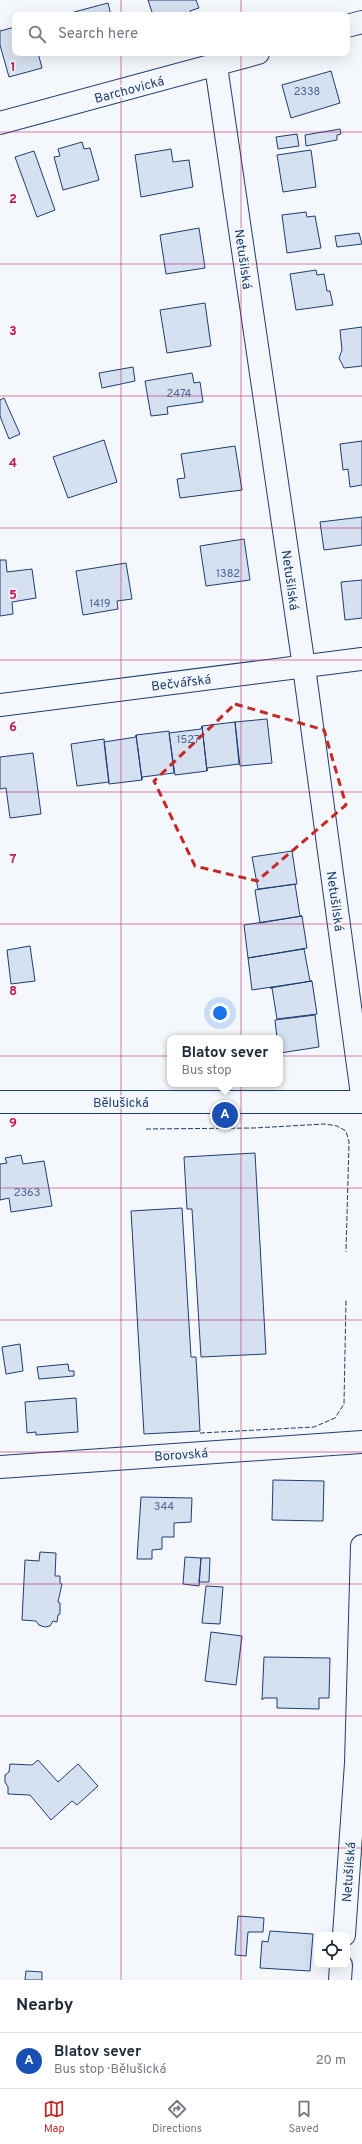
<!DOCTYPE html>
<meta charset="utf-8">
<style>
:root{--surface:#fff;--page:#f6f6f7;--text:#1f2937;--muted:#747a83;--line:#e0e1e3;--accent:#c62828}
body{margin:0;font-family:Overpass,sans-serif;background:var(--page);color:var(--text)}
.controls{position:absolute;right:12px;bottom:12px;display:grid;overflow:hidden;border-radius:8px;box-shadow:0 4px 16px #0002}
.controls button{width:36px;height:36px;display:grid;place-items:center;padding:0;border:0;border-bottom:1px solid var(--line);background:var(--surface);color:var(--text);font:20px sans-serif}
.you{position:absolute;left:220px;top:1013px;width:14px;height:14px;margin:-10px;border:3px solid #fff;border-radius:50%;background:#1a73e8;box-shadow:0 0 0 6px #1a73e833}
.badge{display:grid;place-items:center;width:26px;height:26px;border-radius:50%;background:var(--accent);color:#fff;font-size:13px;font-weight:700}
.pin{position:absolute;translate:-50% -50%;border:2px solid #fff;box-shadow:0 1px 4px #0006}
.popup{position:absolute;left:167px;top:1035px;width:116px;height:52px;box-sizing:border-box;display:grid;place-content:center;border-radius:8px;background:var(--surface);filter:drop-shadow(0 1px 3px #0005);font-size:13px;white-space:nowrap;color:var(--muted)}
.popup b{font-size:15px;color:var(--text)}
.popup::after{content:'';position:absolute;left:50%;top:100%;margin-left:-8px;border:8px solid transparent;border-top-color:var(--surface)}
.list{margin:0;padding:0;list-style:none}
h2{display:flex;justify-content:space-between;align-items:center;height:52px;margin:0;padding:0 16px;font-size:17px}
h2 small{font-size:13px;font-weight:400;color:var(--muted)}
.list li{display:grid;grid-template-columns:26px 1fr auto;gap:12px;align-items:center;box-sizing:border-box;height:56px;padding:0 16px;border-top:1px solid var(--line)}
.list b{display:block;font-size:15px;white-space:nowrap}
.list p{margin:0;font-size:13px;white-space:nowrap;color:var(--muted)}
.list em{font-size:13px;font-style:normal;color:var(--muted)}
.icon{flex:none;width:22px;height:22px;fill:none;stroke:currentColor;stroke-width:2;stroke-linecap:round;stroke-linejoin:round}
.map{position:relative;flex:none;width:362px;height:1980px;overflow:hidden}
.search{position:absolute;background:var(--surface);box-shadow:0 4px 16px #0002;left:12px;right:12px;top:12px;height:44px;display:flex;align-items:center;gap:10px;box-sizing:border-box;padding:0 14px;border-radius:8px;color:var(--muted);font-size:15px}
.sheet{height:108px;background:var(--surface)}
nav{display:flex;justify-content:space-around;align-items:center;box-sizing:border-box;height:56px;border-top:1px solid var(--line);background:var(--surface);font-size:11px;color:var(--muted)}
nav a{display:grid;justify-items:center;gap:2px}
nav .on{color:var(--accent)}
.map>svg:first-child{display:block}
.building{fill:#d5e0f0;stroke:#1d3f73}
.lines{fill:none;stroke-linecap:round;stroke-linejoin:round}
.street-casing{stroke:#1d3f73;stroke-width:24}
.street{stroke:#f4f7fb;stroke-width:22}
.fence{stroke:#1d3f73;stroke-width:1;stroke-dasharray:5 2;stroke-linecap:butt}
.marked{fill:none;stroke:#c62828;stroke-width:3;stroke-dasharray:8 5;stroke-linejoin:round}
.grid{fill:none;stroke:#c2185b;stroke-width:1;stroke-opacity:0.55}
.labels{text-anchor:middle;stroke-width:3;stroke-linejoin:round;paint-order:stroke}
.number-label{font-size:11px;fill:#4b6792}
.street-label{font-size:13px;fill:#1d3f73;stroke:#f4f7fb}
.grid-label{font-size:13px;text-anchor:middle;font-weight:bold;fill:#c2185b;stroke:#f4f7fb;stroke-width:3;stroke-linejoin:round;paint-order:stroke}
</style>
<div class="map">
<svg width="362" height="1980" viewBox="0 0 362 1980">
<rect width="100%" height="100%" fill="#f4f7fb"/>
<path class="building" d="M148 0H196L199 8 190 11 191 15H153Z
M108 3 111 15H74V12Z
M15 27V53H38L42 68 9 77 0 45V31Z
M331 71 340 103 291 118 282 85Z
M340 129 341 134 337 135V140L306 146 305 135Z
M297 134 299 146 278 149 276 137Z
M82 142 84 149 90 148 99 180 63 190 54 157 60 156 58 149Z
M171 149 173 162 189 160 193 187 141 197 135 155Z
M311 150 316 187 283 192 277 155Z
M34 151 55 210 37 217 15 157Z
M306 212 307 217 315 216 321 248 287 253 282 215Z
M199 228 205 268 166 274 160 235Z
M359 233 362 244 337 247 335 236Z
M316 270 317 275 324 274 327 291H330L333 305 296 310 290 274Z
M205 303 211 346 167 353 160 310Z
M362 327V366L344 368 339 358 342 350 340 330Z
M133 367 135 381 102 388 99 373Z
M192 373 194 383 200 382 203 402 167 407 168 414 151 416 145 381Z
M4 398 20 434 9 439 0 416V400Z
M104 440 117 482 68 498 53 457Z
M362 441V485L350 487 348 469 343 470 340 444Z
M235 446 242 490 180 498 177 479 185 478 181 454Z
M362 517V545L324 550 320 522Z
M244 539 250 580 206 586 200 546Z
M0 560H6L7 572 32 569 36 598 12 602 13 614 0 616Z
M126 563 132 599 117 601 118 609 83 615 76 571Z
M362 580V618L345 620 341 582Z
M267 719 272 763 240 766 235 722Z
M235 722 239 764 207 768V771L202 726Z
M202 726 207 771 175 775 169 733 201 729Z
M169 731 174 773 142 777V780L136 735Z
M136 735 142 780 109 784 104 742 136 737Z
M104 739 109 782 77 786 71 744Z
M33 753 41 814 10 818 6 788 0 789V757Z
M292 851 297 884 258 889 252 857Z
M295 884 300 916H302L260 923 255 890Z
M302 916 307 948 248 958 244 925Z
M30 946 35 981 11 984 7 950Z
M304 949 310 981H312L252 990 248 958Z
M312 981 317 1014 277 1019 272 988H270Z
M315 1015 319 1047 280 1053V1038H277L275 1020Z
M255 1153 266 1354 201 1357 192 1209H187L184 1157Z
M21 1155 23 1164 44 1161 52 1206 11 1212 9 1198 0 1200V1164L7 1163 5 1158Z
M182 1208 191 1357H196L200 1431 144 1434 131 1211Z
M20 1344 23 1371 6 1374 2 1347Z
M68 1364 69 1371H74V1376L39 1379 37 1367Z
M76 1398 78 1432 36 1435V1432L27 1433 25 1402Z
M273 1480 324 1481 323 1521 272 1520Z
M141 1497 192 1498 191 1522 174 1523V1537H162V1549L152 1550V1559H137Z
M40 1552 56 1553 55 1576H60V1583L62 1584 58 1602 60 1603V1614L58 1615 57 1622 53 1621 50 1626 45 1627 39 1625 36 1621 22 1620 25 1560 39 1561Z
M185 1557 201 1558 199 1586 183 1584Z
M201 1558H210L209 1582H199Z
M206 1586 223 1587 220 1624 202 1623Z
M211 1632 242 1636 236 1685 205 1681Z
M264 1657 330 1658 329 1698H319V1709L277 1708V1698H264L262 1700Z
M38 1760 58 1782 78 1764 98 1786 77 1805 72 1801 51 1820 30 1795 8 1794V1787L5 1782V1775L9 1772 10 1764 32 1765Z
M238 1916 264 1918 263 1932H248L246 1956 235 1955Z
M270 1931 313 1934 310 1971 260 1968 262 1941 268 1942Z
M26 1971 42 1972V1980H25Z"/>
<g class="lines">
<defs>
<path id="street" d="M347 26 362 22
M216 66 304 667 362 1095
M0 123 258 53
M0 705 362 659
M0 1102H362
M0 1467 362 1442
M344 1935 356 1763 362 1546
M340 1980 341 1965"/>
</defs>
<use href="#street" class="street-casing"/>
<use href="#street" class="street"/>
<path class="fence" d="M146 1129 254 1128 325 1124 337 1126 346 1131 349 1142 346 1252
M200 1433 314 1427 335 1418 344 1404 346 1300"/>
</g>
<path class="marked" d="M235 704 324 730 346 805 257 881 195 866 154 781Z"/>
<path class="grid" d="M121 0V15M241 0V15M121 53V1980M241 53V1980M0 132H362M0 264H362M0 396H362M0 528H362M0 660H362M0 792H362M0 924H362M0 1056H362M0 1188H362M0 1320H362M0 1452H362M0 1584H362M0 1716H362M0 1848H362"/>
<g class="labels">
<g class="number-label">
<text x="307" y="95">2338</text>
<text x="179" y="397">2474</text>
<text x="228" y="577">1382</text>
<text x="100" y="607">1419</text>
<text x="188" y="743">1527</text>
<text x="27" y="1196">2363</text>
<text x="164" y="1510">344</text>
</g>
<g class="street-label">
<text transform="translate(129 89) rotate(-15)" y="5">Barchovická</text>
<text transform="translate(244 259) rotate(82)" y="5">Netušilská</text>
<text transform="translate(291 580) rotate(82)" y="5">Netušilská</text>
<text transform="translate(181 682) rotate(-7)" y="5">Bečvářská</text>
<text transform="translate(336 901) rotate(82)" y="5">Netušilská</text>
<text x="121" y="1107">Bělušická</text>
<text transform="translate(181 1454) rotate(-4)" y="5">Borovská</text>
<text transform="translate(348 1872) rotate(-86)" y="5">Netušilská</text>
</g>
</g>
<g class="grid-label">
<text x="13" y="71">1</text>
<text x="13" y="203">2</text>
<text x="13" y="335">3</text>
<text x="13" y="467">4</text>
<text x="13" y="599">5</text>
<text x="13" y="731">6</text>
<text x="13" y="863">7</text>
<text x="13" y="995">8</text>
<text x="13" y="1127">9</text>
</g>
</svg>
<div class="controls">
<button><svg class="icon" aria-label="locate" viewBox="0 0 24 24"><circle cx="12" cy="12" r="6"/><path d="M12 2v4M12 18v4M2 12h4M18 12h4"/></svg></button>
</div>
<div class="you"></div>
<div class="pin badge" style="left:225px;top:1115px;background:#1a4fb4">A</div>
<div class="popup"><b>Blatov sever</b>Bus stop</div>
<div class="search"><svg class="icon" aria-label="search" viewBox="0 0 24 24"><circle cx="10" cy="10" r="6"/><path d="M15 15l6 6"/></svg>Search here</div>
</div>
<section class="sheet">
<h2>Nearby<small></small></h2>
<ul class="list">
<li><span class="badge" style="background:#1a4fb4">A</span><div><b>Blatov sever</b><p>Bus stop · Bělušická</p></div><em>20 m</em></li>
</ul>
</section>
<nav>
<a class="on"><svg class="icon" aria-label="map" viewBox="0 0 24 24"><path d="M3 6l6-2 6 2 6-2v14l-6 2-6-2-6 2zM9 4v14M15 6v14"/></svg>Map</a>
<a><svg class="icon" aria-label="directions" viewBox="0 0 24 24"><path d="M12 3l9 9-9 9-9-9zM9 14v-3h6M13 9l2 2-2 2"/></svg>Directions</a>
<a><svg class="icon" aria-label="saved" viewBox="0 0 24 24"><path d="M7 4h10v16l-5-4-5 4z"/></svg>Saved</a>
</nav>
